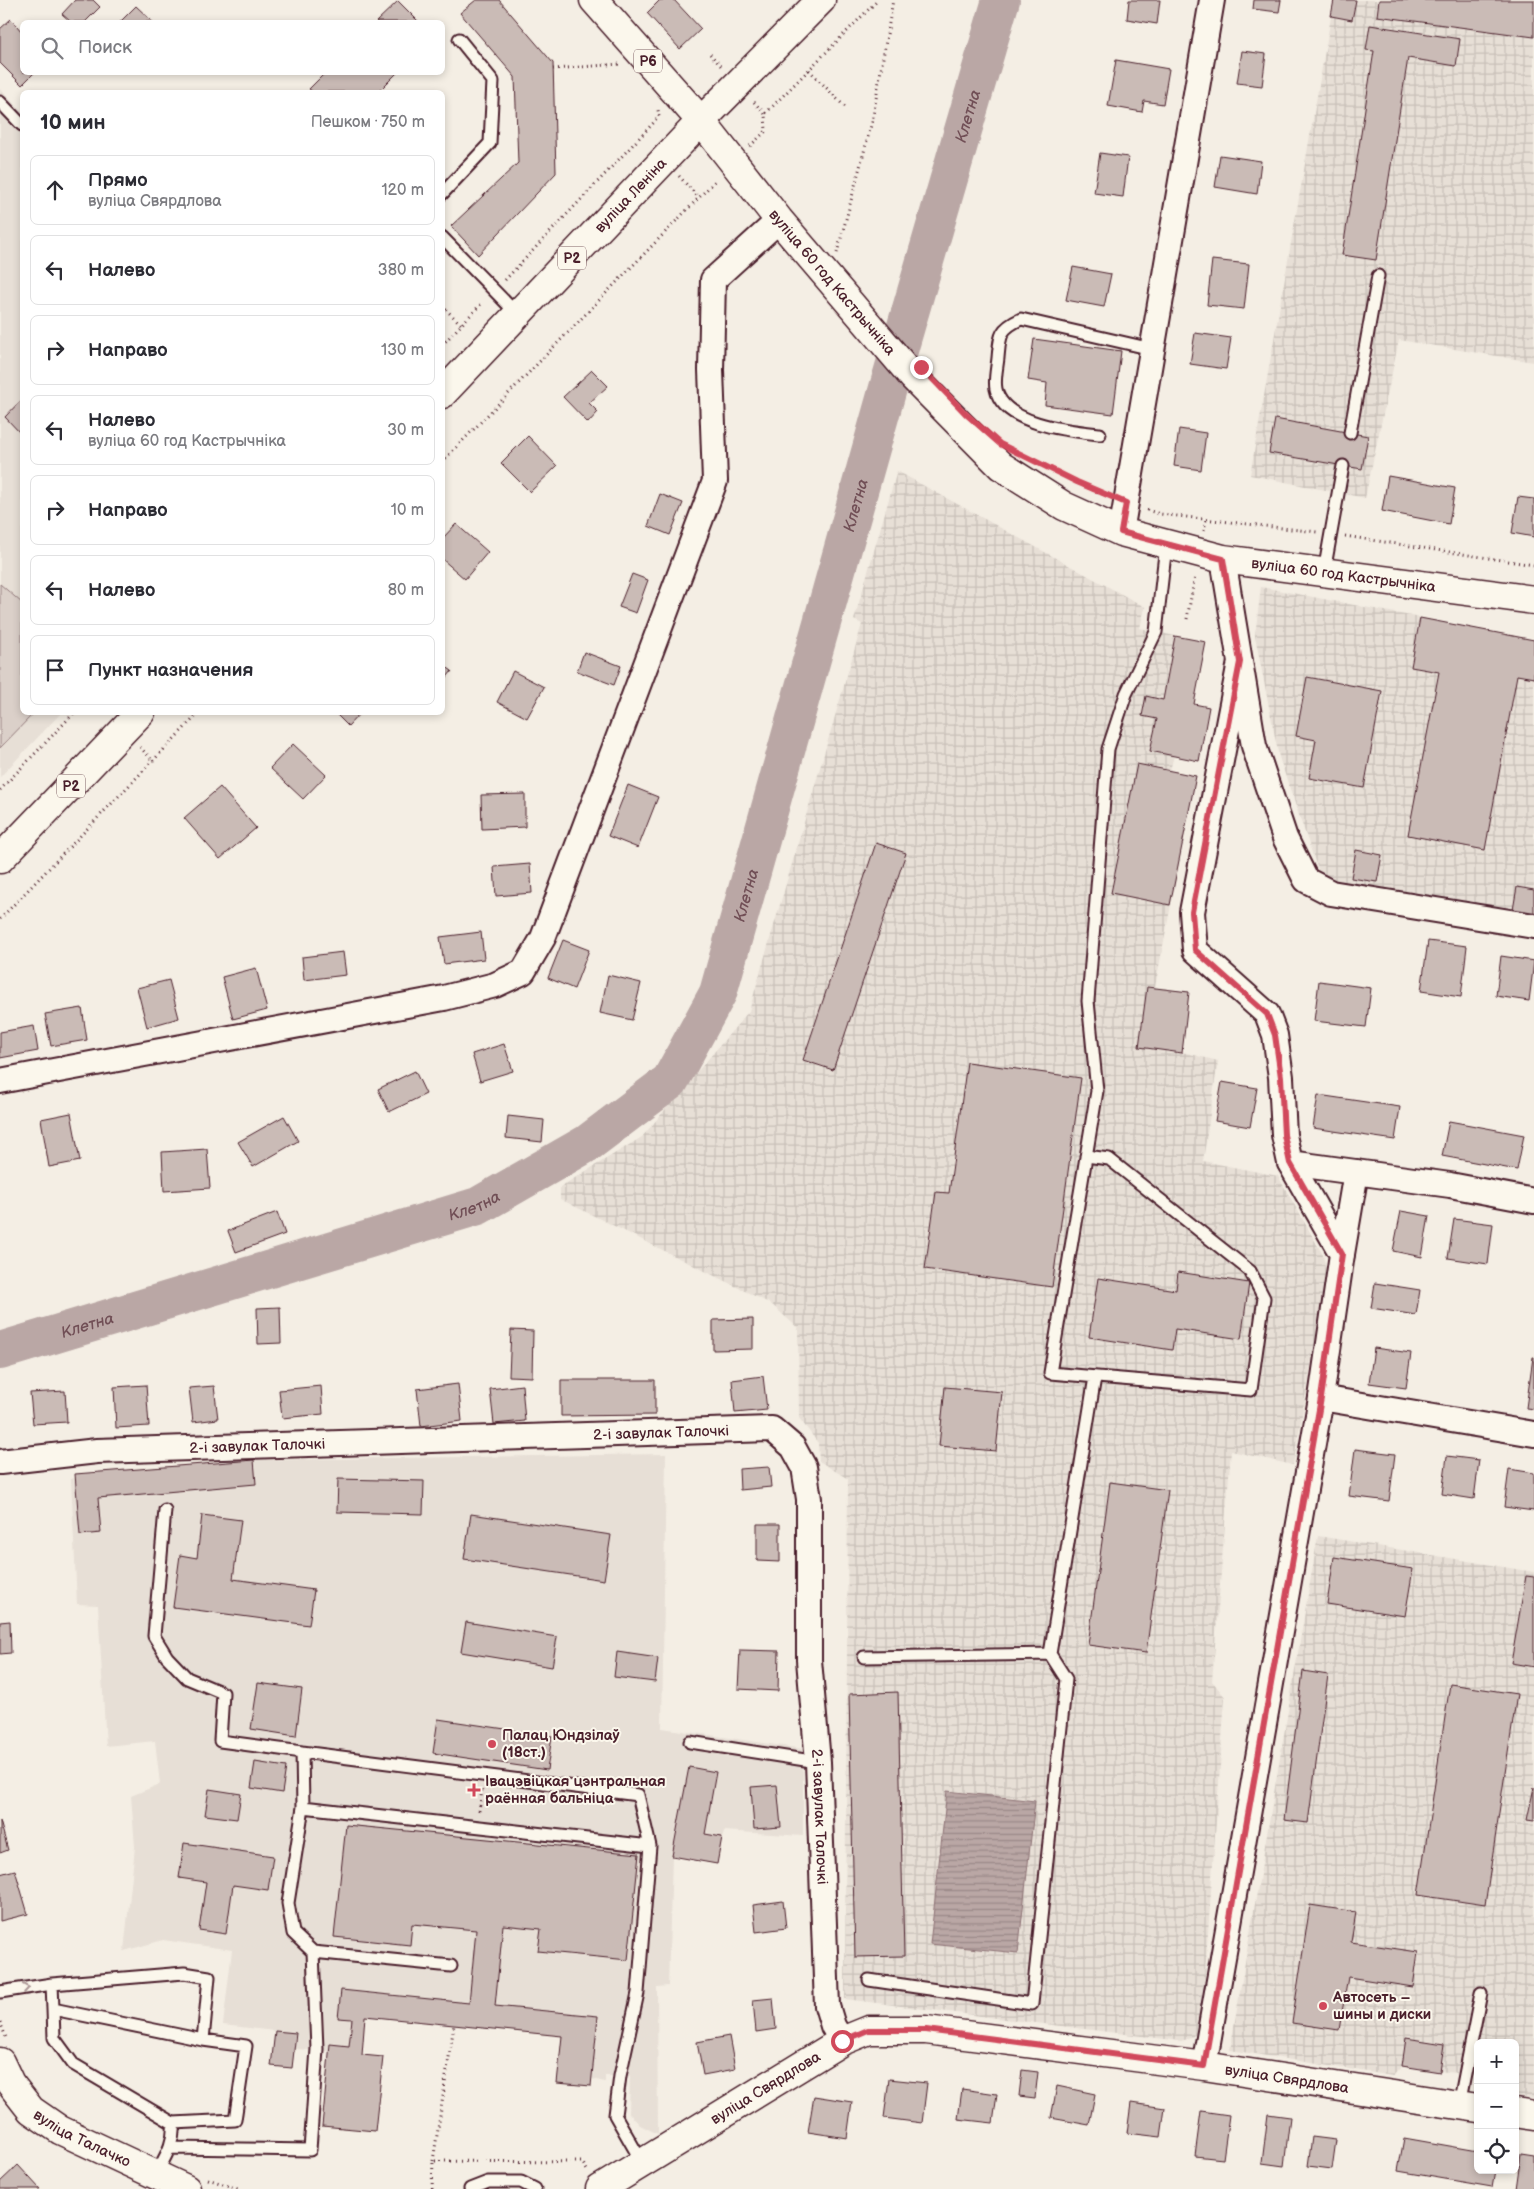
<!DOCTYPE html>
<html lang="ru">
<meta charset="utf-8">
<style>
:root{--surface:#fff;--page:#f2f2f3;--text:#2b2b33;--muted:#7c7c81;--line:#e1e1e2}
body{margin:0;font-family:"Balsamiq Sans",sans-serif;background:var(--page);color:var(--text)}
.controls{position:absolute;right:15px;bottom:15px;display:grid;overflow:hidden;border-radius:8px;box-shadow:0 2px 8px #0003}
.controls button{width:45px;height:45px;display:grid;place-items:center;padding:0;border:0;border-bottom:1px solid var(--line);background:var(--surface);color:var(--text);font:25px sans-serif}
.stop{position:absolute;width:15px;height:15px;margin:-11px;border:4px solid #d1495b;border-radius:50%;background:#fff}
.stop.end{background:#d1495b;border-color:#fff;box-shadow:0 1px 5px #0008}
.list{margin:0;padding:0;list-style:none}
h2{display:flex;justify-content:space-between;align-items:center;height:65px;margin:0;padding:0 20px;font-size:21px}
h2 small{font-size:16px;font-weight:400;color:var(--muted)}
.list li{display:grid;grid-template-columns:32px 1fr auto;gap:15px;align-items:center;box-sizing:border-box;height:70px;margin:0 10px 10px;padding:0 10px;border:1px solid var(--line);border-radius:8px}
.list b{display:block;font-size:19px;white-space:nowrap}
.list p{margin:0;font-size:16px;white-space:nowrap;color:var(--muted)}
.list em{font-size:16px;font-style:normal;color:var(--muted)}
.icon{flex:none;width:28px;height:28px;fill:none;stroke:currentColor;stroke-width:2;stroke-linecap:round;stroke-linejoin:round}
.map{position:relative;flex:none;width:1534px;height:2189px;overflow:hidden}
.search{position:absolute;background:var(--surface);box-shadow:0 2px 8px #0003;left:20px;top:20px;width:425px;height:55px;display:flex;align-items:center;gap:12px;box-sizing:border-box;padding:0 18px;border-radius:8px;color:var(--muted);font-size:19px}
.panel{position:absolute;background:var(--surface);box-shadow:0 2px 8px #0003;left:20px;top:90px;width:425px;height:625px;border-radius:8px}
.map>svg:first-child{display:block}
.built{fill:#e7dfd6}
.industrial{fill:url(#industrial-grid)}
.green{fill:#dbd0c9;stroke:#92787a}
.water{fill:url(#water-rules);stroke:#8d7174}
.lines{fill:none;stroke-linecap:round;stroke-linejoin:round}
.river{stroke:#baa7a5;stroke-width:38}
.building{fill:#cabbb6;stroke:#4a1f2b}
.service-casing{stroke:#4a1f2b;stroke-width:15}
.minor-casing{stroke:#4a1f2b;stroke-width:28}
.tertiary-casing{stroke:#4a1f2b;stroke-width:31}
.primary-casing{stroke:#4a1f2b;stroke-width:31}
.path{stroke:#4a1f2b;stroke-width:3;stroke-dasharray:1 4;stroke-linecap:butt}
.service{stroke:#fbf7ec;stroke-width:11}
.minor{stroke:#fbf7ec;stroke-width:24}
.tertiary{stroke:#fbf7ec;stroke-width:28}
.primary{stroke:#fbf7ec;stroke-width:28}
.oneway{stroke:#ab9695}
.route{stroke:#d1495b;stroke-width:6}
.poi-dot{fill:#d1495b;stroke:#fbf7ec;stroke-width:2}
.labels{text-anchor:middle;stroke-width:4;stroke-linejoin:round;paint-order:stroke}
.shield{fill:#fbf7ec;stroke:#7f6065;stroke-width:1}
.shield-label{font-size:14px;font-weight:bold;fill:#4a1f2b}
.street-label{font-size:15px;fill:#4a1f2b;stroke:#fbf7ec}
.poi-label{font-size:15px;font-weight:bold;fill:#4a1f2b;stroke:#fbf7ec;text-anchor:start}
.water-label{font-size:16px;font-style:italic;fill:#714f56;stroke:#fbf7ec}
</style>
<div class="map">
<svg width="1534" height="2189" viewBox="0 0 1534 2189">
<defs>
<pattern id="industrial-grid" width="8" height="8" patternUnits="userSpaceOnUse" patternTransform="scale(1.25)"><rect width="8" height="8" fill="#e7dfd6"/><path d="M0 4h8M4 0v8" fill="none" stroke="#c8bfb8"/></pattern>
<pattern id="water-rules" width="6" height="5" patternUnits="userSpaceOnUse" patternTransform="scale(1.25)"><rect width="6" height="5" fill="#baa7a5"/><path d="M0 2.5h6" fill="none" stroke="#998787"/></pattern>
</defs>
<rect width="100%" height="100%" fill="#f4eee4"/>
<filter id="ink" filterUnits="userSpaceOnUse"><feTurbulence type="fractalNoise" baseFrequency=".02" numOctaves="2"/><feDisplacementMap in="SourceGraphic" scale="10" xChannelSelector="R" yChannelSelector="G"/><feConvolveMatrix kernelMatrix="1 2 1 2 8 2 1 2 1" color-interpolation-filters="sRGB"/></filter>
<g filter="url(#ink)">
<path class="built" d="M0 89 22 112V712L61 713 0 777Z
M666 1454 662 1728 803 1749V1836L724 1831 717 1864 672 1856 668 1986 657 1987 658 2134 640 2125 629 2113 630 2076H605V2082L592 2079 591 2086 557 2083 561 2036 366 2016 362 2055 383 2057 375 2131 322 2126 329 2051 295 2049 292 2068 271 2066 275 2031 223 2025 232 1950 163 1940 124 1951 135 1847 131 1796 160 1784 155 1741 106 1746 98 1605 77 1604 71 1479 75 1478V1474L254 1460Z"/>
<path class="industrial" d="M1334 0H1534V362L1399 340 1365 498 1250 475Z
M897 471 1145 607 1140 628 1175 636 1194 704 1209 707 1199 761 1174 756 1170 770 1196 776 1155 987 1189 992 1182 1052 1218 1061 1203 1161 1278 1176 1323 1255 1327 1277 1293 1465 1231 1451 1212 1681 1225 1697 1201 2029 1191 2038 1181 2041 845 1999 848 1479 819 1461 818 1443 799 1418 798 1328 771 1304 560 1199V1187L642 1137 749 1011 862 624 854 620Z
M1261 587 1534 640V914L1321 879 1279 757 1255 636Z
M1318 1536 1534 1572V2099L1515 2096V2043H1478V2086L1477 2076 1402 2066 1393 2076 1230 2050Z"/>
<path class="green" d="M0 584 22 603V712L34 713 0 748Z"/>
<path class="water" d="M947 1791 1035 1801 1018 1953 930 1944Z"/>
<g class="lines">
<path class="river" id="s1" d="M0 1351 478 1206 588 1143 670 1081 718 993 888 388 1001 0"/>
</g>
<path class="building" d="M75 0H93L100 7 85 22H71L62 14Z
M476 0H499L553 63 556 173 478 255 451 226 518 163 515 77 460 13Z
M660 0H674L701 29 680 49 647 13Z
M1129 0H1160L1157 24 1127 19Z
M1254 0H1281L1279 12 1253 9Z
M1334 0H1356L1352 20 1331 16Z
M1379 0H1534V37L1377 16Z
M398 1 419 22H376Z
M136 6 153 22H120Z
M11 19 22 32V72H35L22 85 0 63V29Z
M1370 25 1460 39 1456 66 1408 58 1376 260 1342 255 1374 51 1366 50Z
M1242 51 1266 54 1262 86 1237 83Z
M1116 60 1169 69 1163 104 1144 101 1142 112 1108 106Z
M326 72H398L378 92H313L309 89Z
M1100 153 1128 157 1123 197 1094 193Z
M1220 155 1261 161 1257 194 1215 187Z
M1212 260 1249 264 1244 309 1207 305Z
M1073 267 1111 274 1104 307 1066 300Z
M1195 333 1231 338 1226 369 1190 364Z
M1034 339 1121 351 1113 414 1045 405 1047 383 1028 380Z
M592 370 608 386 589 403 598 412 588 423 563 397Z
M22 399V435L5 417Z
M1275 419 1368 436 1362 469 1269 453Z
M1179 429 1206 433 1201 470 1174 466Z
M528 436 557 466 530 492 501 463Z
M1388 476 1455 488 1449 524 1382 511Z
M660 494 683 503 670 535 648 526Z
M1518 497 1534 499V537L1512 533Z
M456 524 488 552 465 579 442 559V539Z
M632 574 648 580 636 613 619 607Z
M1420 618 1534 640V678L1517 675 1485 850 1408 835 1439 672 1411 667Z
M1175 636 1206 642 1194 704 1209 707 1199 761 1150 751 1157 719 1142 716 1146 696 1163 700Z
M584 652 621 666 614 685 577 671Z
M442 664 452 671 442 683Z
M513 671 544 687 527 718 497 702Z
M1307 677 1382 691 1364 788 1309 778 1316 740 1296 736Z
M334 712H361L348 726Z
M293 744 326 775 303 799 270 768Z
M1137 764 1196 776 1170 905 1111 893Z
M628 785 658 797 638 848 608 836Z
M220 787 256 828 220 859 184 818Z
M525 794V827L482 829 481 795Z
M876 843 906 853 833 1070 803 1060Z
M1356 850 1382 855 1377 882 1351 878Z
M530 864 532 893 496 896 494 867Z
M1517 887 1534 890V914L1513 910Z
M481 932 484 959 444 964 440 937Z
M563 940 589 950 574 989 548 978Z
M1428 941 1467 946 1461 997 1421 991Z
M343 952 346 975 304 980 302 957Z
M1501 956 1534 961 1529 1001 1496 996Z
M256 968 267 1010 233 1019 222 977Z
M608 975 641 983 632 1020 600 1013Z
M169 980 179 1018 147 1027 137 988Z
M1319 981 1371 988 1366 1027 1314 1021Z
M1147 987 1189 992 1182 1053 1139 1047Z
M82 1008 87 1040 51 1046 45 1014Z
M34 1026 38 1051 0 1058V1032Z
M504 1044 513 1071 480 1081 472 1054Z
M967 1062 1081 1078 1052 1287 925 1269 936 1192 949 1193Z
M415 1071 426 1094 389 1112 378 1089Z
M1222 1082 1257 1088 1250 1127 1215 1121Z
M1318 1095 1400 1107 1395 1140 1313 1128Z
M71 1113 80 1161 49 1167 41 1119Z
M284 1116 298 1141 253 1167 238 1142Z
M508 1116 544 1120 542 1142 506 1138Z
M1449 1121 1524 1135 1517 1170 1442 1156Z
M207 1149 210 1188 164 1191 162 1152Z
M1401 1211 1429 1216 1422 1257 1393 1251Z
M277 1212 285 1234 236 1252 228 1231Z
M1454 1219 1493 1224 1488 1264 1448 1258Z
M1178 1272 1249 1283 1241 1339 1175 1329 1172 1350 1089 1337 1098 1278 1176 1290Z
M1375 1283 1420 1290 1416 1315 1371 1308Z
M280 1307 281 1343 258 1344 257 1308Z
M753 1319V1349L713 1350V1320Z
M511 1330 533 1331 532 1377 509 1376Z
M1374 1348 1411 1353 1406 1388 1369 1383Z
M1533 1357H1534V1409L1526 1408Z
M763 1376 767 1410 735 1413 732 1380Z
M561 1380H655V1415L561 1416Z
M458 1384 462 1421 421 1426 417 1389Z
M146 1385 149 1426 116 1428 114 1387Z
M522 1385 525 1421 494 1424 490 1389Z
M214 1386 218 1419 193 1422 189 1388Z
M321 1386 323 1414 282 1418 279 1390Z
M945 1387 1002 1392 996 1451 939 1446Z
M65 1391 67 1422 33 1424 30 1393Z
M1355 1449 1395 1454 1389 1501 1349 1496Z
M1447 1456 1479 1460 1474 1499 1442 1494Z
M254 1460 256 1484 98 1498 101 1533 80 1535 75 1474Z
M769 1467 771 1487 740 1490 739 1469Z
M1509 1469 1534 1473V1511L1504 1507Z
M338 1479 424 1481 423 1514 337 1512Z
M1110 1482 1168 1490 1146 1653 1088 1645Z
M471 1514 611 1535 604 1580 464 1559Z
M202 1515 241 1520 233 1579 314 1590 309 1625 173 1607 180 1555 197 1558Z
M757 1524H780V1562L757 1561Z
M1334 1557 1413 1569 1405 1616 1327 1604Z
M1526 1576 1534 1577V1667L1511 1663Z
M10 1621 11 1653 0 1654V1622Z
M466 1622 557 1637 552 1667 461 1652Z
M740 1650 779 1651 778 1691 738 1689Z
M617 1652 658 1658 655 1682 614 1677Z
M1303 1671 1328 1675 1308 1823 1284 1820Z
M258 1683 302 1689 296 1736 251 1729Z
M1450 1684 1517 1694 1485 1905 1418 1895Z
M898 1692 904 1956 855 1957 849 1694Z
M438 1719 552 1736 547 1770 433 1753Z
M255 1762 286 1767 282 1793 251 1788Z
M689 1767 716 1772 705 1834 722 1837 717 1864 672 1856Z
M777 1785 781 1827 754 1829 751 1787Z
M1534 1787V1821L1527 1820Z
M209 1789 241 1794 237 1819 205 1815Z
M0 1821 8 1850 0 1853Z
M346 1825 639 1854 628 1960 538 1951 541 1929 503 1925 495 2006 598 2016 591 2086 557 2083 562 2036 365 2016 362 2055 383 2057 375 2131 322 2126 330 2044 349 2046 352 2019 338 2018 341 1990 469 2003 476 1930 412 1924 410 1945 334 1937Z
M184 1843 273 1856 268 1890 233 1885 226 1934 199 1930 206 1882 179 1878Z
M15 1870 28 1914 0 1921V1874Z
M783 1901 786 1928 756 1932 753 1905Z
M1310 1905 1356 1912 1351 1942 1418 1952 1413 1987 1348 1977 1339 2030 1292 2023Z
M773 1998 776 2029 756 2032 753 2000Z
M275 2031 296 2033 292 2068 271 2066Z
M729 2036 735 2069 703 2075 697 2042Z
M1406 2038 1444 2044 1440 2072 1402 2066Z
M1022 2070 1038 2072 1035 2098 1019 2096Z
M889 2079 927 2083 922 2123 884 2118Z
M1057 2086 1095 2094 1089 2125 1051 2118Z
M962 2089 997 2094 993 2123 958 2119Z
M814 2096 852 2102 847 2138 808 2132Z
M1131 2103 1165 2108 1161 2137 1127 2133Z
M1201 2111 1229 2115 1223 2159 1195 2156Z
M1268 2114 1290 2117 1284 2166 1262 2163Z
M1312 2137 1336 2140 1332 2169 1308 2166Z
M1404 2138 1478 2151V2170H1495L1492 2187 1398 2171Z
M1521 2153 1534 2155V2189H1516Z
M18 2165 40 2189H0V2182Z"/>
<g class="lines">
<defs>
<path id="service" d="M0 102 22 125
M442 194 490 143 493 81 459 39
M442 237 518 315
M1350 433 1378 276
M1100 434C1072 431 1003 425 996 389 994 380 997 368 998 358 1000 336 999 329 1021 319L1152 349
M1324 572 1343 466
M1086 1156 1109 1159 1250 1271 1264 1298 1251 1390 1050 1373 1097 1091 1088 1001 1108 749 1126 694 1156 632 1166 545
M165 1510 154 1636 167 1657 187 1678 223 1693 220 1741 302 1752
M864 1657 1050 1654 1095 1377
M690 1742 818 1762
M303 1807 650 1846 638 1993 620 2076 615 2115 643 2164
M313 1952 451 1966
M869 1980 1032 2004 1066 1679 1050 1654
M52 1984 53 2009 203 2040 246 2046 235 2120 173 2123C175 2143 165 2157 156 2174
M0 1992 52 1984 184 1973 209 1977 203 2040
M53 2009 54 2038 73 2064 173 2123
M1459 2105 1481 1993
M170 2148 310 2150 317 2049 313 1952 293 1933 288 1903 303 1807 302 1752 638 1795 650 1846
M470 2189 488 2182H521L535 2189"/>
<g id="minor">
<path d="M1121 532 1212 0"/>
<path d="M1223 559 1254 746 1285 838 1306 880 1331 893 1534 926"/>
<path d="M0 1081 444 998 495 985 523 972 543 938 715 481 711 370 713 280 779 220"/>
<path d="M1290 1163 1450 1185 1534 1201"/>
<path d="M1342 1254 1356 1172"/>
<path d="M1321 1398 1534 1434"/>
<path id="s2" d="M0 1462 97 1451 772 1429 793 1447 804 1467 809 1499V1660L818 1762 827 2006 833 2026 842 2041"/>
<path d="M1204 2066 1321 1398 1342 1254 1290 1163 1284 1135 1281 1077 1275 1035 1267 1014 1195 950 1192 912 1240 662"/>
</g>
<g id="tertiary">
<path id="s3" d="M701 121 779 220 913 377 1001 466 1064 506 1121 532 1223 559 1534 600"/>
<path id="s4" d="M0 2062 10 2083 31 2110 60 2130 186 2189"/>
<path d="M1515 2113 1534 2116"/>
<path id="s5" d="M600 2189 842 2041 869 2030H926L1204 2066 1478 2108"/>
</g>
<g id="primary">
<path d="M594 0 701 121"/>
<path id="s6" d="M442 394 701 121 821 0"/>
<path d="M0 859 141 712"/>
</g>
</defs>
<use href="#service" class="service-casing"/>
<use href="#minor" class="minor-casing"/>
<use href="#tertiary" class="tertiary-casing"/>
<use href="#primary" class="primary-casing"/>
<path class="path" d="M710 54 722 67
M553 69 620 64
M809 70 846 108
M754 102 765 114
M750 146 766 131 765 114 878 0
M679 176 699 198
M837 253 872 122 893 0
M505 280 659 117 658 110
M442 306 462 325
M442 345 483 302
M442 462 717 179
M1070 479 1106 495
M1147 510 1160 514 1317 532
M1204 531 1206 519
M1345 536 1534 565
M1187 619 1195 576
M140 747 153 761
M0 790 75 712
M0 919 200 712
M479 1811 482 1790
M0 2022 7 2040
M433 2161 454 2025
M208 2179 238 2189
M432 2189 433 2161 582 2162 587 2170"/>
<use href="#service" class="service"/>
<use href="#minor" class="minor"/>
<use href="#tertiary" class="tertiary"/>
<use href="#primary" class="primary"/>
</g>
<defs><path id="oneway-chevron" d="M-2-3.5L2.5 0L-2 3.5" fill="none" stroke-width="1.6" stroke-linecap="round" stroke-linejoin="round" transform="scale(1.25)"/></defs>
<use class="oneway" href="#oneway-chevron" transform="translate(26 1988) rotate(-9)"/>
</g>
<g class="lines" filter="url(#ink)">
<path class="route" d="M842 2041 868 2030H926L1204 2066 1321 1398 1342 1254 1290 1163 1284 1135 1281 1077 1275 1035 1267 1014 1195 950 1192 912 1240 662 1223 559 1121 532 1126 503 1077 482 1000 444 966 414 921 367"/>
</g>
<g class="poi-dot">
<circle cx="492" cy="1744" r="5"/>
<path d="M471.5 1782.5h5v5h5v5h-5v5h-5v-5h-5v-5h5z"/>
<circle cx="1323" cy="2006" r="5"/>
</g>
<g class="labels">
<g class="shield">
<rect x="634" y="49.5" width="28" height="23" rx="4"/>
<rect x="558" y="246.5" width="28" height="23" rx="4"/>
<rect x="57" y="774.5" width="28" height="23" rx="4"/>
</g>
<g class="shield-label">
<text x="648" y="66">Р6</text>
<text x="572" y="263">Р2</text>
<text x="71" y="791">Р2</text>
</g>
<g class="street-label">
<text dy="5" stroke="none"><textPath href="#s6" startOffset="274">вуліца Леніна</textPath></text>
<text dy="5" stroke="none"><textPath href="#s3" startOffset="208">вуліца 60 год Кастрычніка</textPath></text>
<text dy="5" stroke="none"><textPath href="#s3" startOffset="822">вуліца 60 год Кастрычніка</textPath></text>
<text dy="5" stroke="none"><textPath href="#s2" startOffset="662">2-і завулак Талочкі</textPath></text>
<text dy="5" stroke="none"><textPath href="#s2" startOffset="258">2-і завулак Талочкі</textPath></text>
<text dy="5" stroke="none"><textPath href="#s2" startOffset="1174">2-і завулак Талочкі</textPath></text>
<text dy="5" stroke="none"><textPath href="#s5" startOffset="734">вуліца Свярдлова</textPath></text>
<text dy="5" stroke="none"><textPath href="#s5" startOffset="194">вуліца Свярдлова</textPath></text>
<text dy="5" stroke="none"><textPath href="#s4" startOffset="116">вуліца Талачко</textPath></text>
</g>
<g class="poi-label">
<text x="502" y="1740">Палац Юндзілаў<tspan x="502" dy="17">(18ст.)</tspan></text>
<text x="485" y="1786">Івацэвіцкая цэнтральная<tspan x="485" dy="17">раённая бальніца</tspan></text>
<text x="1333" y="2002">Автосеть –<tspan x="1333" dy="17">шины и диски</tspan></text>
</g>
<g class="water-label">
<text dy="6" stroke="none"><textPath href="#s1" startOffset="1741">Клетна</textPath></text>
<text dy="6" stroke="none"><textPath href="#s1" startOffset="1336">Клетна</textPath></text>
<text dy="6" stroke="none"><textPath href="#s1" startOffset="931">Клетна</textPath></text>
<text dy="6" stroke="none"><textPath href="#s1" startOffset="496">Клетна</textPath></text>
<text dy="6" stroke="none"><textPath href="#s1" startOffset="91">Клетна</textPath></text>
</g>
</g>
</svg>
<div class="controls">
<button>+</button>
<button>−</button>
<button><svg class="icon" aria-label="locate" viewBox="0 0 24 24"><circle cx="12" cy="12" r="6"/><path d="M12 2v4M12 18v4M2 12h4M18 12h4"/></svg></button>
</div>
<div class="stop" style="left:842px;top:2041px"></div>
<div class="stop end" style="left:921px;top:367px"></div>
<div class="search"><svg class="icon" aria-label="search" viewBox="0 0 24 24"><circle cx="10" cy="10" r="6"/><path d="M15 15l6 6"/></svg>Поиск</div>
<section class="panel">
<h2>10 мин<small>Пешком · 750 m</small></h2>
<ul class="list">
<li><svg class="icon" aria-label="ahead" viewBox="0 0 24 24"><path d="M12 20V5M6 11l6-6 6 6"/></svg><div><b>Прямо</b><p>вуліца Свярдлова</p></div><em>120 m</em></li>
<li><svg class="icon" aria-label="left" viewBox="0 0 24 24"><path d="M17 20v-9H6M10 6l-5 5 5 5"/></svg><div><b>Налево</b></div><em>380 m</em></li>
<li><svg class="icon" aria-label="right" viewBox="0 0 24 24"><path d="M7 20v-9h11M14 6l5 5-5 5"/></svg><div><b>Направо</b></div><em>130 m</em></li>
<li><svg class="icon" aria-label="left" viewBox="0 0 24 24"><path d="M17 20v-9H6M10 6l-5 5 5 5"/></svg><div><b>Налево</b><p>вуліца 60 год Кастрычніка</p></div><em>30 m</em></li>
<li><svg class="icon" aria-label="right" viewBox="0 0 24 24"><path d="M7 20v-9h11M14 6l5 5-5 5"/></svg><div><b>Направо</b></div><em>10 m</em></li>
<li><svg class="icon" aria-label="left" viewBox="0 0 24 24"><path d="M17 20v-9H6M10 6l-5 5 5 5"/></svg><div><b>Налево</b></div><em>80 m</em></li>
<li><svg class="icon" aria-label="arrive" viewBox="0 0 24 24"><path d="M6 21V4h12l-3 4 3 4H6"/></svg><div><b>Пункт назначения</b></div></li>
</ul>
</section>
</div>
